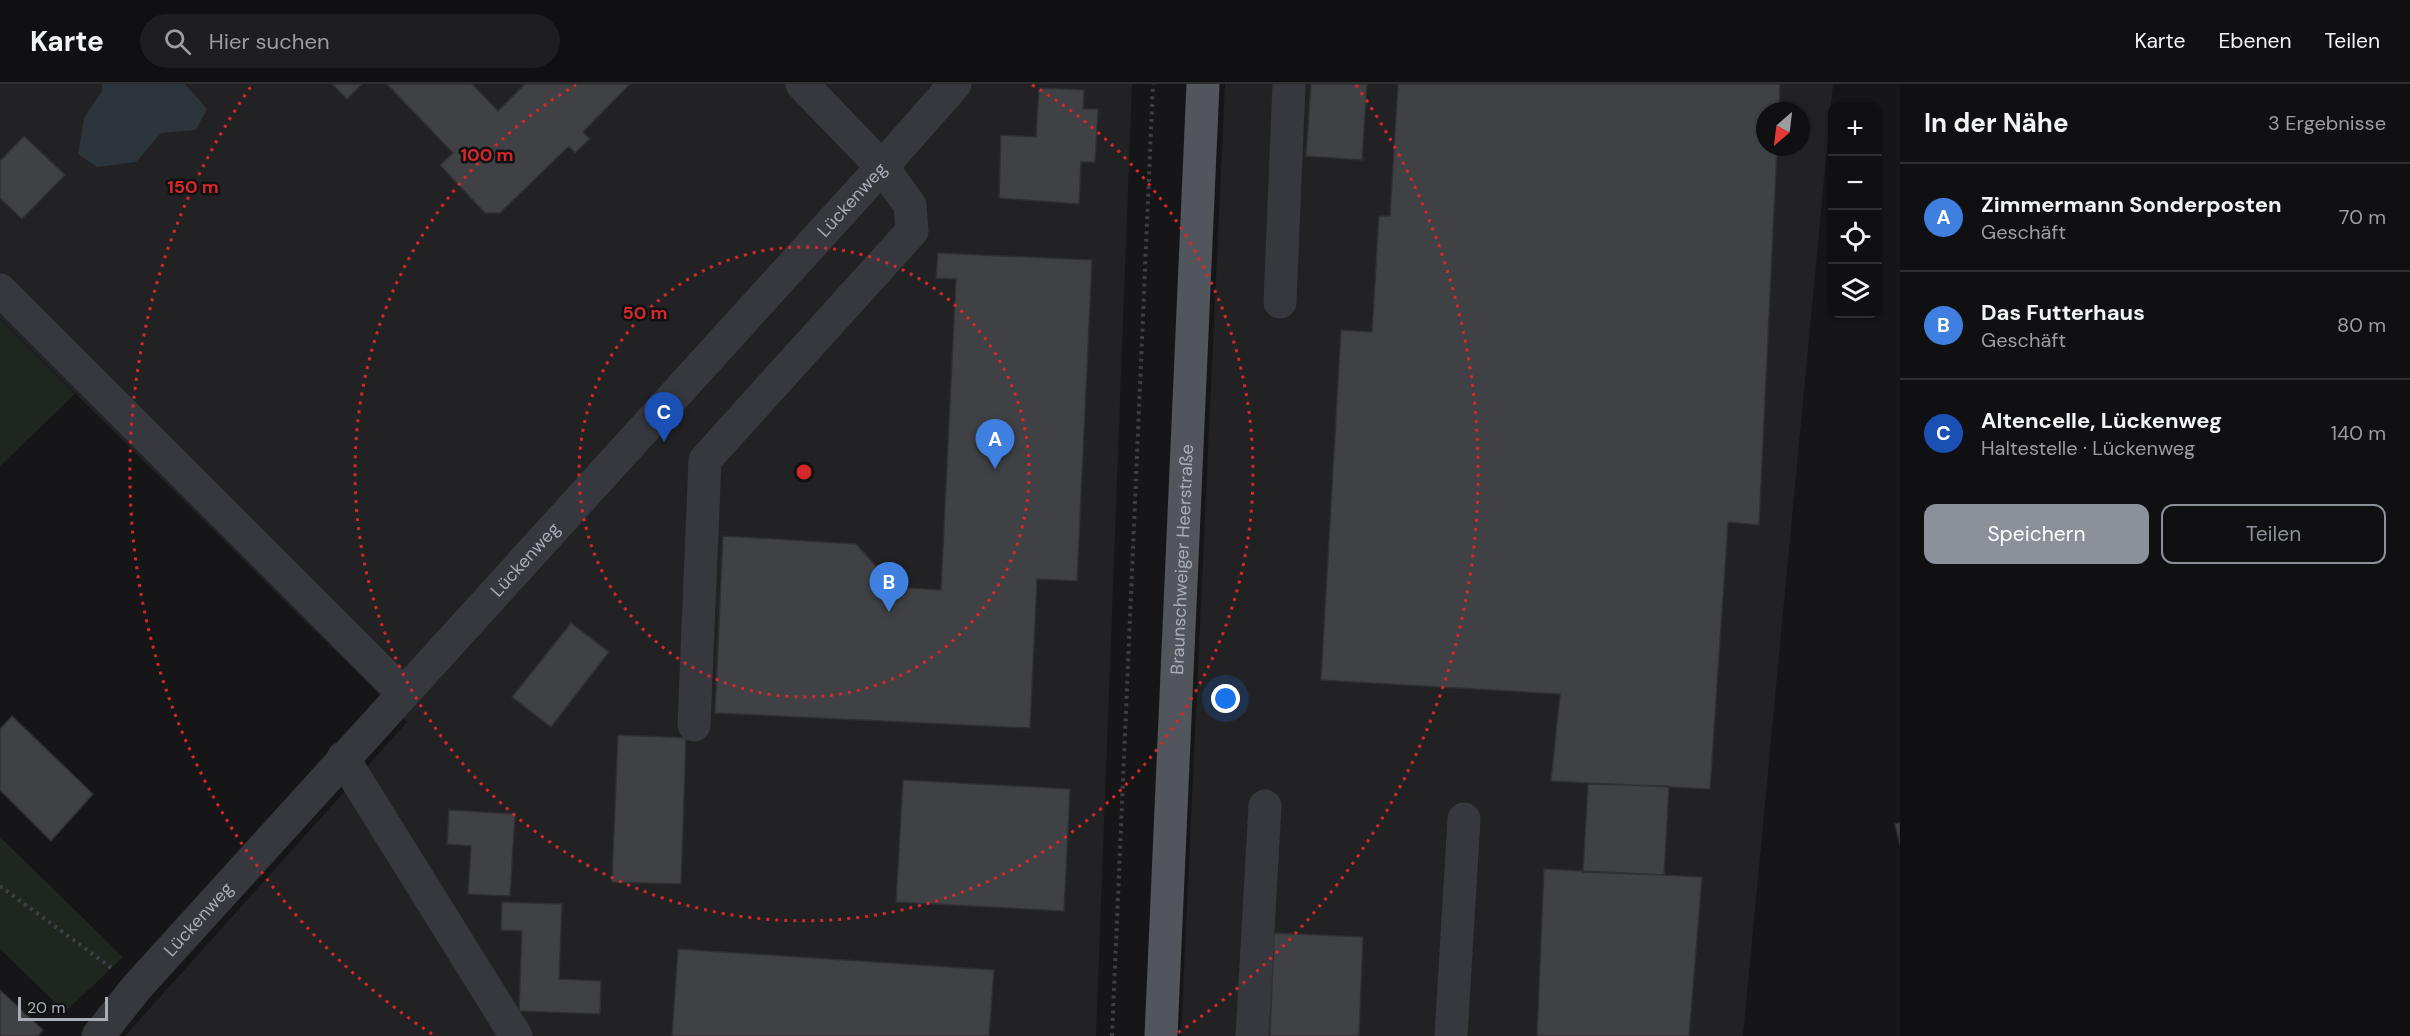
<!DOCTYPE html>
<html lang="de">
<meta charset="utf-8">
<style>
:root{--surface:#101012;--page:#1e1e20;--text:#f1f3f6;--muted:#9c9d9f;--line:#303032;--accent:#8c9099}
body{margin:0;font-family:"DM Sans",sans-serif;background:var(--page);color:var(--text)}
.controls{position:absolute;right:18px;top:18px;display:grid;overflow:hidden;border-radius:12px;box-shadow:0 2px 4px #0004}
.controls button{width:54px;height:54px;display:grid;place-items:center;padding:0;border:0;border-bottom:2px solid var(--line);background:var(--surface);color:var(--text);font:30px sans-serif}
.compass{position:absolute;left:1756px;top:18px;width:54px;height:54px;border-radius:50%;background:var(--surface);box-shadow:0 2px 4px #0004;rotate:208deg}
.scale{position:absolute;left:18px;bottom:15px;width:90px;box-sizing:border-box;padding-left:6px;border:3px solid #a8adb8;border-top:0;font-size:16px;line-height:21px;white-space:nowrap;color:#a8adb8;-webkit-text-stroke:4px #111113;paint-order:stroke}
.you{position:absolute;left:1226px;top:615px;width:21px;height:21px;margin:-15px;border:4px solid #fff;border-radius:50%;background:#1a73e8;box-shadow:0 0 0 9px #1a73e833}
.badge{display:grid;place-items:center;width:39px;height:39px;border-radius:50%;background:var(--accent);color:#fff;font-size:20px;font-weight:700}
.pin{position:absolute;translate:-50% -50px;filter:drop-shadow(0 2px 3px #0008)}
.pin::after{content:'';position:absolute;top:32px;width:21px;height:18px;background:inherit;clip-path:polygon(0 0,100% 0,50% 100%)}
.list{margin:0;padding:0;list-style:none}
h2{display:flex;justify-content:space-between;align-items:center;height:78px;margin:0;padding:0 24px;font-size:26px}
h2 small{font-size:20px;font-weight:400;color:var(--muted)}
.list li{display:grid;grid-template-columns:39px 1fr auto;gap:18px;align-items:center;box-sizing:border-box;height:108px;padding:0 24px;border-top:2px solid var(--line)}
.list b{display:block;font-size:22px;white-space:nowrap}
.list p{margin:0;font-size:20px;white-space:nowrap;color:var(--muted)}
.list em{font-size:20px;font-style:normal;color:var(--muted)}
.actions{display:flex;gap:12px;padding:18px 24px}
.actions a{flex:1;padding:14px 0;border:2px solid var(--accent);border-radius:12px;text-align:center;font-size:21px;color:var(--accent)}
.actions .main{background:var(--accent);color:#fff}
.icon{flex:none;width:33px;height:33px;fill:none;stroke:currentColor;stroke-width:2;stroke-linecap:round;stroke-linejoin:round}
.map{position:relative;flex:none;width:1900px;height:952px;overflow:hidden}
header{display:flex;align-items:center;gap:36px;box-sizing:border-box;height:84px;padding:0 30px;background:var(--surface);border-bottom:2px solid var(--line)}
header strong{font-size:28px}
nav{display:flex;gap:33px;margin-inline-start:auto;font-size:21px}
.search{width:420px;height:54px;background:var(--page);display:flex;align-items:center;gap:15px;box-sizing:border-box;padding:0 21px;border-radius:33px;color:var(--muted);font-size:22px}
main{display:flex}
aside{flex:1;background:var(--surface)}
.map>svg:first-child{display:block}
.built{fill:#222225;fill-rule:evenodd}
.green{fill:#1e261f}
.water{fill:#2c353c}
.building{fill:#404145;stroke:#303034;stroke-width:1.5}
.lines{fill:none;stroke-linecap:round;stroke-linejoin:round}
.path{stroke:#3d3f44;stroke-width:4;stroke-dasharray:3 4.5;stroke-linecap:butt}
.minor{stroke:#37383d;stroke-width:33}
.major{stroke:#53555c;stroke-width:33}
.ring{fill:none;stroke:#d62828;stroke-width:3;stroke-dasharray:3 6}
.labels{text-anchor:middle;stroke-width:5;stroke-linejoin:round;paint-order:stroke}
.street-label{font-size:18px;fill:#a8adb8;stroke:#111113}
.centre{fill:#d62828;stroke:#111113;stroke-width:3}
.ring-label{font-size:18px;text-anchor:middle;font-weight:bold;fill:#d62828;stroke:#111113;stroke-width:5;stroke-linejoin:round;paint-order:stroke}
</style>
<header>
<strong>Karte</strong>
<div class="search"><svg class="icon" aria-label="search" viewBox="0 0 24 24"><circle cx="10" cy="10" r="6"/><path d="M15 15l6 6"/></svg>Hier suchen</div>
<nav><a>Karte</a><a>Ebenen</a><a>Teilen</a></nav>
</header>
<main>
<div class="map">
<svg width="1900" height="952" viewBox="0 0 1900 952">
<rect width="100%" height="100%" fill="#161618"/>
<path class="built" d="M0 0H1132L1096 952H125L407 638 0 235Z
M1225 0H1833L1743 952H1181ZM1765 27H1801V63H1765Z"/>
<path class="green" d="M0 235 75 310 0 382Z
M0 753 123 873 65 928 0 865Z"/>
<path class="water" d="M102 0H185L207 25 196 46 161 49 136 78 97 83 78 70 84 34 102 7Z"/>
<path class="building" d="M332 0H362L347 15Z
M387 0H472L498 27 525 0H630L583 48 590 55 575 69 569 62 500 129H485L440 81 453 69Z
M1311 0H1367L1362 76 1306 72Z
M1398 0H1780L1779 27H1765V63H1777L1759 441 1728 438 1710 705 1551 697 1560 610 1321 596 1341 246 1372 248 1379 132H1390Z
M1039 4 1084 6 1083 25H1098L1095 78H1081L1079 120 999 114 1001 51 1036 53Z
M24 52 65 91 22 135 0 114V77Z
M938 169 1092 176 1077 497 1037 495 1030 644 715 629 723 452 856 460 895 503 941 506 956 195 936 194Z
M571 539 609 568 551 643 512 613Z
M12 632 93 710 51 757 0 706V645Z
M618 651 686 654 681 800 612 798Z
M903 696 1070 705 1064 827 896 818Z
M1588 700 1669 702 1664 791 1583 788Z
M449 726 515 730 510 812 468 810 471 762 447 760Z
M1900 739V761L1895 740Z
M1544 785 1702 793 1689 952H1537Z
M502 818 562 820 559 895 601 897 600 930 519 927 522 847 501 846Z
M1274 849 1363 853 1359 952H1270Z
M678 865 994 886 989 952H672Z
M0 906 43 946 38 952H0Z"/>
<g class="lines">
<path class="path" d="M0 802 113 885
M1112 952 1153 0"/>
<g class="minor">
<path d="M0 206 403 609"/>
<path d="M1280 218 1289 0"/>
<path d="M694 641 705 376 912 147 910 121 882 83 802 0"/>
<path d="M343 674 516 952"/>
<path id="s1" d="M98 952 137 903 882 83 955 0"/>
<path d="M1252 952 1265 722"/>
<path d="M1451 952 1464 735"/>
</g>
<path class="major" id="s2" d="M1161 952 1203 0"/>
</g>
<g class="ring">
<circle cx="804" cy="388" r="225"/>
<path d="M1032 1A449 449 0 1 1 576 1"/>
<path d="M432 950A674 674 0 0 1 252 1M1356 1A674 674 0 0 1 1176 950"/>
</g>
<g class="labels">
<g class="street-label">
<text dy="6" stroke="none"><textPath href="#s1" startOffset="1126">Lückenweg</textPath></text>
<text dy="6" stroke="none"><textPath href="#s1" startOffset="640">Lückenweg</textPath></text>
<text dy="6" stroke="none"><textPath href="#s2" startOffset="477">Braunschweiger Heerstraße</textPath></text>
<text dy="6" stroke="none"><textPath href="#s1" startOffset="154">Lückenweg</textPath></text>
</g>
</g>
<circle cx="804" cy="388" r="9" class="centre"/>
<g class="ring-label">
<text x="487" y="77">100 m</text>
<text x="193" y="109">150 m</text>
<text x="645" y="235">50 m</text>
</g>
</svg>
<div class="controls">
<button>+</button>
<button>−</button>
<button><svg class="icon" aria-label="locate" viewBox="0 0 24 24"><circle cx="12" cy="12" r="6"/><path d="M12 2v4M12 18v4M2 12h4M18 12h4"/></svg></button>
<button><svg class="icon" aria-label="layers" viewBox="0 0 24 24"><path d="M12 4l9 5-9 5-9-5zM3 14l9 5 9-5"/></svg></button>
</div>
<svg class="compass" viewBox="-18 -18 36 36"><path d="M0-13l5 13h-10z" fill="#e53935"/><path d="M0 13l5-13h-10z" fill="#9c9d9f"/></svg>
<div class="scale">20 m</div>
<div class="you"></div>
<div class="pin badge" style="left:995px;top:385px;background:#3f7fe0">A</div>
<div class="pin badge" style="left:889px;top:528px;background:#3f7fe0">B</div>
<div class="pin badge" style="left:664px;top:358px;background:#1a4fb4">C</div>
</div>
<aside>
<h2>In der Nähe<small>3 Ergebnisse</small></h2>
<ul class="list">
<li><span class="badge" style="background:#3f7fe0">A</span><div><b>Zimmermann Sonderposten</b><p>Geschäft</p></div><em>70 m</em></li>
<li><span class="badge" style="background:#3f7fe0">B</span><div><b>Das Futterhaus</b><p>Geschäft</p></div><em>80 m</em></li>
<li><span class="badge" style="background:#1a4fb4">C</span><div><b>Altencelle, Lückenweg</b><p>Haltestelle · Lückenweg</p></div><em>140 m</em></li>
</ul>
<div class="actions"><a class="main">Speichern</a><a>Teilen</a></div>
</aside>
</main>
